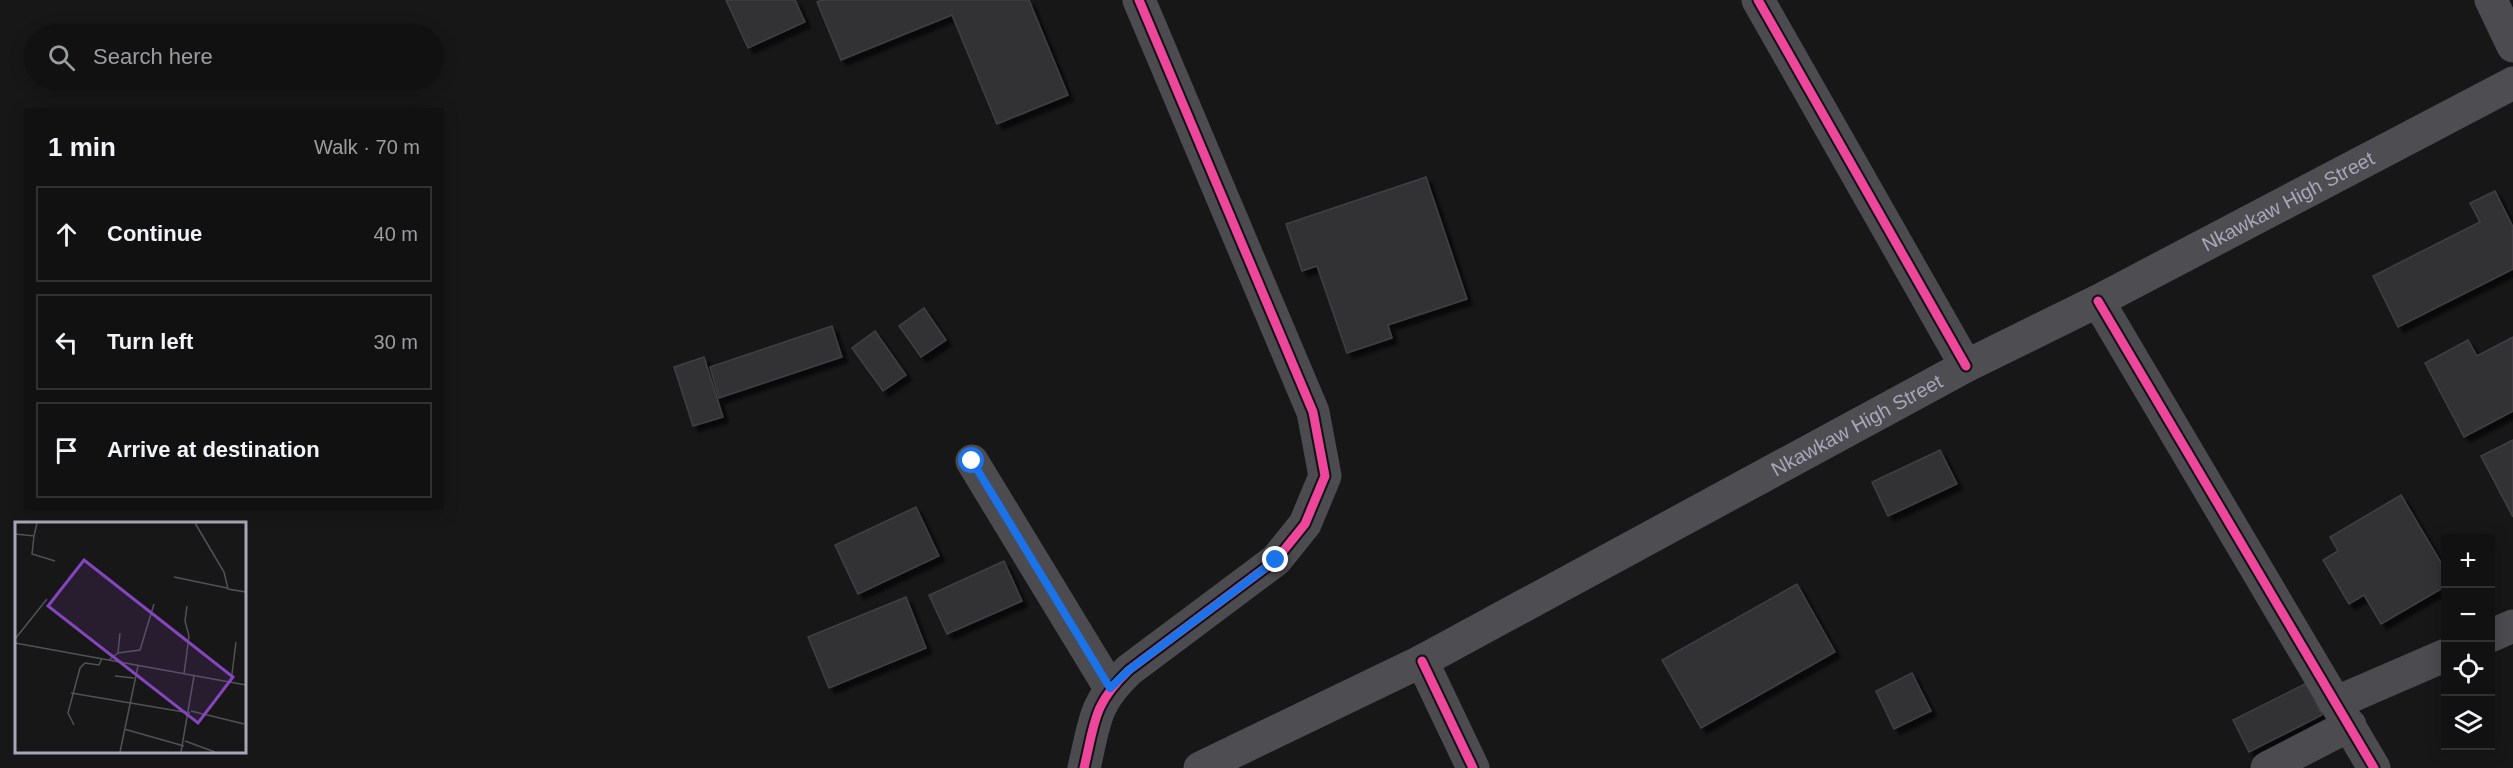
<!DOCTYPE html>
<meta charset="utf-8">
<style>
:root{--surface:#111;--page:#1e1f1f;--text:#f1f3f6;--muted:#9c9d9f;--line:#303131}
body{margin:0;font-family:Helvetica,sans-serif;background:var(--page);color:var(--text)}
.controls{position:absolute;right:18px;bottom:18px;display:grid;overflow:hidden;border-radius:0px;box-shadow:0 3px 15px #0003}
.controls button{width:54px;height:54px;display:grid;place-items:center;padding:0;border:0;border-bottom:2px solid var(--line);background:var(--surface);color:var(--text);font:30px sans-serif}
.stop{position:absolute;width:18px;height:18px;margin:-14px;border:4px solid #1a73e8;border-radius:50%;background:#fff}
.stop.end{background:#1a73e8;border-color:#fff;box-shadow:0 2px 6px #0008}
.list{margin:0;padding:0;list-style:none}
h2{display:flex;justify-content:space-between;align-items:center;height:78px;margin:0;padding:0 24px;font-size:26px}
h2 small{font-size:20px;font-weight:400;color:var(--muted)}
.list li{display:grid;grid-template-columns:39px 1fr auto;gap:18px;align-items:center;box-sizing:border-box;height:96px;margin:0 12px 12px;padding:0 12px;border:2px solid var(--line);border-radius:0px}
.list b{display:block;font-size:22px;white-space:nowrap}
.list em{font-size:20px;font-style:normal;color:var(--muted)}
.icon{flex:none;width:33px;height:33px;fill:none;stroke:currentColor;stroke-width:2;stroke-linecap:round;stroke-linejoin:round}
.map{position:relative;flex:none;width:2513px;height:768px;overflow:hidden}
.search{position:absolute;background:var(--surface);box-shadow:0 3px 15px #0003;left:24px;top:24px;width:420px;height:66px;display:flex;align-items:center;gap:15px;box-sizing:border-box;padding:0 21px;border-radius:33px;color:var(--muted);font-size:22px}
.panel{position:absolute;background:var(--surface);box-shadow:0 3px 15px #0003;left:24px;top:108px;width:420px;height:402px;border-radius:0px}
.map>svg:first-child{display:block}
.building{fill:#333335;stroke:#403f43;stroke-width:1.5;filter:url(#shadow)}
.lines{fill:none;stroke-linecap:round;stroke-linejoin:round}
.minor{stroke:#4b4b50;stroke-width:33}
.major{stroke:#4e4d52;stroke-width:33}
.cycleway-casing{stroke:#121113;stroke-width:13}
.cycleway{stroke:#ed469a;stroke-width:9}
.route{stroke:#1a73e8;stroke-width:8}
.labels{text-anchor:middle;stroke-width:5;stroke-linejoin:round;paint-order:stroke}
.street-label{font-size:20px;fill:#a7a7b9;stroke:#121113}
.inset-road{fill:none;stroke:#515158;stroke-width:1.5}
.view{fill:#8445be;fill-opacity:0.15;stroke:#8445be;stroke-width:3}
.inset-edge{fill:none;stroke:#a7a7b9;stroke-width:3}
</style>
<div class="map">
<svg width="2513" height="768" viewBox="0 0 2513 768">
<defs>
<filter id="shadow"><feDropShadow dx="5.5" dy="5.5" stdDeviation="1.5" flood-color="#0009"/></filter>
</defs>
<rect width="100%" height="100%" fill="#171717"/>
<path class="building" d="M726 0H795L805 22 748 48Z
M822 0H1029L1068 95 997 124 952 15 841 60 817 2Z
M1426 177 1467 299 1388 325 1392 338 1347 353 1317 266 1302 271 1286 224Z
M2495 191 2513 227V269L2398 327 2373 276 2480 222 2470 203Z
M924 308 946 340 921 357 899 326Z
M832 326 842 357 719 398 710 367Z
M875 331 906 375 883 391 852 348Z
M2513 337V411L2464 437 2425 363 2468 340 2477 356Z
M704 357 723 417 693 426 674 367Z
M2513 440V517L2481 456Z
M1940 450 1957 484 1888 516 1872 482Z
M2401 495 2446 571V586L2381 624 2364 595 2349 604 2323 560 2338 551 2330 537Z
M916 507 939 556 858 594 835 545Z
M1004 561 1022 601 947 634 929 595Z
M1797 584 1835 652 1701 728 1662 660Z
M906 597 926 648 829 688 808 637Z
M1912 673 1931 711 1894 729 1876 691Z
M2307 683 2322 715 2249 752 2233 720Z"/>
<g class="lines">
<path class="minor" d="M1758 0 1966 366
M2491 0 2513 46
M2098 301 2374 768
M972 461 1110 688
M2490 636 2513 626
M1422 661 1473 768
M2335 703 2446 655
M1084 768C1095 722 1093 704 1129 670L1276 560 1305 524 1325 476 1313 412 1139 0
M2267 768 2350 725"/>
<path class="major" id="s1" d="M1200 768 1422 661 1966 366 2098 301 2513 83"/>
<defs>
<path id="cycleway" d="M1758 0 1966 366
M2098 301 2374 768
M1422 661 1473 768
M1084 768C1095 722 1093 704 1129 670L1276 560 1305 524 1325 476 1313 412 1139 0"/>
</defs>
<use href="#cycleway" class="cycleway-casing"/>
<use href="#cycleway" class="cycleway"/>
</g>
<g class="lines">
<path class="route" d="M972 461 1110 688 1129 670 1276 560"/>
</g>
<g class="labels">
<g class="street-label">
<text dy="7" stroke="none"><textPath href="#s1" startOffset="1227">Nkawkaw High Street</textPath></text>
<text dy="7" stroke="none"><textPath href="#s1" startOffset="741">Nkawkaw High Street</textPath></text>
</g>
</g>
<g transform="translate(15 522)">
<rect width="231" height="231" fill="#171717"/>
<path class="inset-road" d="M180 1 209 50 213 67 231 70M0 12 19 14 22 1M19 14 17 32 40 39M159 55 212 66M0 117 32 77M0 121 231 163M103 131 105 111M94 138 103 131 125 128 139 82M169 152 174 114 170 99 172 84M100 154 119 156M216 160 221 120M56 171 175 191M176 189 229 202M59 203 53 191 65 146 70 141 84 143 87 136M109 207 169 224M170 219 200 230M105 230 123 144M166 230 179 154"/>
<path class="view" d="M69 38 218 155 183 201 33 84Z"/>
<rect width="231" height="231" class="inset-edge"/>
</g>
</svg>
<div class="controls">
<button>+</button>
<button>−</button>
<button><svg class="icon" aria-label="locate" viewBox="0 0 24 24"><circle cx="12" cy="12" r="6"/><path d="M12 2v4M12 18v4M2 12h4M18 12h4"/></svg></button>
<button><svg class="icon" aria-label="layers" viewBox="0 0 24 24"><path d="M12 4l9 5-9 5-9-5zM3 14l9 5 9-5"/></svg></button>
</div>
<div class="stop" style="left:972px;top:461px"></div>
<div class="stop end" style="left:1276px;top:560px"></div>
<div class="search"><svg class="icon" aria-label="search" viewBox="0 0 24 24"><circle cx="10" cy="10" r="6"/><path d="M15 15l6 6"/></svg>Search here</div>
<section class="panel">
<h2>1 min<small>Walk · 70 m</small></h2>
<ul class="list">
<li><svg class="icon" aria-label="ahead" viewBox="0 0 24 24"><path d="M12 20V5M6 11l6-6 6 6"/></svg><div><b>Continue</b></div><em>40 m</em></li>
<li><svg class="icon" aria-label="left" viewBox="0 0 24 24"><path d="M17 20v-9H6M10 6l-5 5 5 5"/></svg><div><b>Turn left</b></div><em>30 m</em></li>
<li><svg class="icon" aria-label="arrive" viewBox="0 0 24 24"><path d="M6 21V4h12l-3 4 3 4H6"/></svg><div><b>Arrive at destination</b></div></li>
</ul>
</section>
</div>
